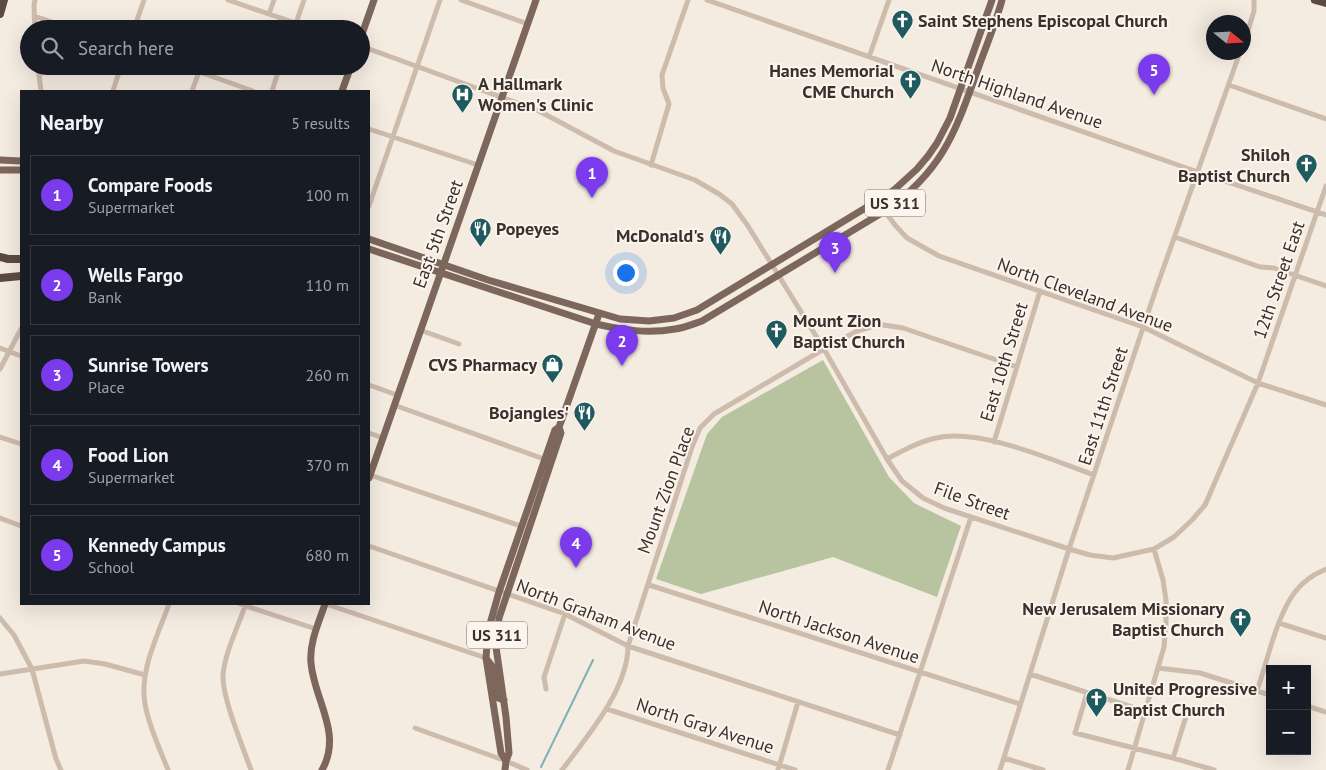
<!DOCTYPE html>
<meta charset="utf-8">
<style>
:root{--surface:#171b24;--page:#242831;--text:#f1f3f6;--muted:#9ea1a6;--line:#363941;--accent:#7c3aed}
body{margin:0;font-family:"PT Sans",sans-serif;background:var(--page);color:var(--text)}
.controls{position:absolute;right:15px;bottom:15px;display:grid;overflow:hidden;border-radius:0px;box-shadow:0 5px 20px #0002}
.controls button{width:45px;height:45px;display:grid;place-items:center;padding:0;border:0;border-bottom:1px solid var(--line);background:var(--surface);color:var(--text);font:25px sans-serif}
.compass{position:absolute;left:1206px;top:15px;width:45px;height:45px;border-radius:50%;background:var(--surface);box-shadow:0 5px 20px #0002;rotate:108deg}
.you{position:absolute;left:625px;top:272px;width:18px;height:18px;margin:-12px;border:4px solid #fff;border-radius:50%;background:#1a73e8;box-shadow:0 0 0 8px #1a73e833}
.badge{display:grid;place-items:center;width:32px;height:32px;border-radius:50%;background:var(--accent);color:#fff;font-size:16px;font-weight:700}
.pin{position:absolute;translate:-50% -41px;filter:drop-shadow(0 1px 2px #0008)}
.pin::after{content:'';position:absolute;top:26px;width:18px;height:15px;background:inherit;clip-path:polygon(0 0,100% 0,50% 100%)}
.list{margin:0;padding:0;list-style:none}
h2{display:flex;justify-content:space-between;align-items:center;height:65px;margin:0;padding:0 20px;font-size:21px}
h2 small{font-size:16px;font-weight:400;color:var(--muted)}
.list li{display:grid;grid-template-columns:32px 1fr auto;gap:15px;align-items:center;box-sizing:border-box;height:80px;margin:0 10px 10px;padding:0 10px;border:1px solid var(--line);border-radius:0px}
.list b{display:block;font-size:19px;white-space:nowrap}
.list p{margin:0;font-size:16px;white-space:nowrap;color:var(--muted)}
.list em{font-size:16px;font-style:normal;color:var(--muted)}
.icon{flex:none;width:28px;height:28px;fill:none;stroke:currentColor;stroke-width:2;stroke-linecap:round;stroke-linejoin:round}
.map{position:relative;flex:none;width:1326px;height:770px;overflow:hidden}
.search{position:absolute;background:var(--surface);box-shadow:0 5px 20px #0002;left:20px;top:20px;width:350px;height:55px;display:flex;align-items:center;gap:12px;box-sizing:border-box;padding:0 18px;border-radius:28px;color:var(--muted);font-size:19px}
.panel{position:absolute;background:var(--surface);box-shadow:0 5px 20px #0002;left:20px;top:90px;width:350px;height:515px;border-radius:0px}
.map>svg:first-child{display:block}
.green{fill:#b8c4a0}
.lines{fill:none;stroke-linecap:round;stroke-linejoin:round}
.stream{stroke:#7fb0b2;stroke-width:2}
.minor{stroke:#cdbbac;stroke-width:5}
.major{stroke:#7d675c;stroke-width:7}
.highway{stroke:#5c4a42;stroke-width:8}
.labels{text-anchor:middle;stroke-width:4;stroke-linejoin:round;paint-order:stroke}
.shield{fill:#fbf5ee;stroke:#756b66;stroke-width:1}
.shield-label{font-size:16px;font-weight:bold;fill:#3b302b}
.poi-label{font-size:18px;font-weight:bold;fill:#3b302b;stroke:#fbf5ee;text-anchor:end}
.street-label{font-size:18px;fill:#3b302b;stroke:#fbf5ee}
</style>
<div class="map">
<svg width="1326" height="770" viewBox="0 0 1326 770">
<rect width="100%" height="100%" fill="#f4ebe1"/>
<path class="green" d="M823 360 889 477 914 503 961 526 937 597 833 557 701 594 656 579 707 434 722 417Z"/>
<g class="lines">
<path class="stream" d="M541 767 593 660"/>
<path class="minor" d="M228 0 313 29
M461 0 528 24
M707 0 1198 172 1326 215
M269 14 274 0
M34 16 73 29
M35 29 34 5 35 0
M134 29 144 0
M294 29 304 0
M1244 43 1254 11V0
M361 46 539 111 614 151 695 180 719 194 732 204 748 226 824 349 887 459 902 481 923 498 944 508 1069 549 1090 555 1113 558 1154 549 1174 537 1192 520 1205 505 1258 383 1326 186
M869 57 889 0
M38 66 41 91
M183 66 253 91
M1229 85 1326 119
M113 91 121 66
M192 91 199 72
M272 91 280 66
M369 129 478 165
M651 165 669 104 663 88 662 75 688 0
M877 201 895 225 907 238 939 256 1143 327 1258 383 1326 405
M369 206 440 0
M1175 237 1260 267 1274 268 1326 286
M420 330 459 344
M0 348 21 356
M0 369 21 329
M369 385 397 395
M394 405 544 459
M369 433 383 438
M0 437 21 444
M994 442 1040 291
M887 459C902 451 918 442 936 438 980 428 1052 460 1094 475
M370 475 521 526
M0 518 21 526
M369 546 565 614 628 646 900 735
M649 585 1020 704
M240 604 316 629
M326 604 486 658
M245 606C238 627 225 652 223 675 222 698 243 747 251 770
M0 618 14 635 32 669 56 759 61 770
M1279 623 1326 638
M1158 668 1200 673 1270 695
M0 674 84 661 105 664 145 675
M1030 674 1144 711
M546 689 544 677 565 614
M1257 691C1267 662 1277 615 1295 592 1303 581 1314 574 1326 569
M1087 693 1075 733 1173 758 1214 770
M1307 706 1326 712
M607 709 795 770
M415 728 506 761 527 770
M1004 758 1043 770
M1173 758 1188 710
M168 770C160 749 149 727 145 704 139 671 158 635 169 604
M562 770C587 737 628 689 628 646L692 447 700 428 714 414 824 349 857 331 874 326 884 325 903 328 1017 367
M778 770 798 702
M888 770 971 517
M1000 770 1069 549 1156 289 1240 52
M1128 770 1164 647 1166 624V600L1163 580 1154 549"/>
<path class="major" d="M361 37 374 0
M342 91 351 66
M0 160 21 161
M0 170H21
M369 239 488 280 620 319 649 321 674 318 697 310 877 201 894 190 917 169 928 156 937 143 950 118 992 0
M369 249 596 324C622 330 648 334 675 329 684 328 693 324 702 321L885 211C944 170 956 130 979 66 987 44 996 22 1002 0
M369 478 536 0
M486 658 492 666 498 698 504 700
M506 761 501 753 486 658 488 631 499 592 555 430 559 427 562 419 599 314
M322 770C343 733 314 700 311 663 309 643 319 622 325 604
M505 770 506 761 509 753 506 717 496 647 499 618 561 433 559 427"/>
<path class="highway" d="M1315 0 1326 3
M0 14 4 0
M0 257 8 259H21
M0 278 21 276"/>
</g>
<defs>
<symbol id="church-pin" viewBox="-11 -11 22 30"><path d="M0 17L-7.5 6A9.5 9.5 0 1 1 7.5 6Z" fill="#1f5a5e" stroke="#fbf5ee"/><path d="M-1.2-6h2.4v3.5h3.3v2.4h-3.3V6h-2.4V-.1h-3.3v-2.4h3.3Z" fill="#fff"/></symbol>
<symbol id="hospital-pin" viewBox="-11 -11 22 30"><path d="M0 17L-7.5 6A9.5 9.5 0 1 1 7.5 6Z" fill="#1f5a5e" stroke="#fbf5ee"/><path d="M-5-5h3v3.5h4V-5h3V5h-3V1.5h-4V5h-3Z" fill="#fff"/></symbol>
<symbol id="restaurant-pin" viewBox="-11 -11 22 30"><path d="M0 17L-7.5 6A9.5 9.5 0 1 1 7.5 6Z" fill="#1f5a5e" stroke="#fbf5ee"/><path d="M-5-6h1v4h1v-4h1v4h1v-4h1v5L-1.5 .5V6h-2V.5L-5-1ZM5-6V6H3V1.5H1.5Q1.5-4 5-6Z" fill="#fff"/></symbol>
<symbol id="shop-pin" viewBox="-11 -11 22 30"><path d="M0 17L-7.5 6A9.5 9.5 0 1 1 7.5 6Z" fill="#1f5a5e" stroke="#fbf5ee"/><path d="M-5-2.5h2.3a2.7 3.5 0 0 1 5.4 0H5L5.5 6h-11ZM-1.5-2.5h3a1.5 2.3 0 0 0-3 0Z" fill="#fff"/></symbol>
</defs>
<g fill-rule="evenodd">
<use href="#church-pin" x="890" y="8" width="25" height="34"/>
<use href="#church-pin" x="898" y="68" width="25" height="34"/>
<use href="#hospital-pin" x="450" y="82" width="25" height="34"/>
<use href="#church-pin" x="1294" y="152" width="25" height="34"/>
<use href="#restaurant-pin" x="468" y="216" width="25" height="34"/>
<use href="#restaurant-pin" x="708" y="224" width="25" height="34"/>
<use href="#church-pin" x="764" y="318" width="25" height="34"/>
<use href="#shop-pin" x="540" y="352" width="25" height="34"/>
<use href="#restaurant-pin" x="572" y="400" width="25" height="34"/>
<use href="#church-pin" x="1228" y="606" width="25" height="34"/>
<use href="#church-pin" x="1084" y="686" width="25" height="34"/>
</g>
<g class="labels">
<g class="shield">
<rect x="865" y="189.5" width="60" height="27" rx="4"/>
<rect x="467" y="621.5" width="60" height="27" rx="4"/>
</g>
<g class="shield-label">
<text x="895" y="209">US 311</text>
<text x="497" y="641">US 311</text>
</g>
<g class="poi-label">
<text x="918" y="27" text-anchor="start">Saint Stephens Episcopal Church</text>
<text x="894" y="77">Hanes Memorial<tspan x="894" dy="21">CME Church</tspan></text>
<text x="478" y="90" text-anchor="start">A Hallmark<tspan x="478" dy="21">Women's Clinic</tspan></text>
<text x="1290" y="161">Shiloh<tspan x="1290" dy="21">Baptist Church</tspan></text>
<text x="496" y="235" text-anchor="start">Popeyes</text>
<text x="704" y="242">McDonald's</text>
<text x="793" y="327" text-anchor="start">Mount Zion<tspan x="793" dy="21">Baptist Church</tspan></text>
<text x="537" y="371">CVS Pharmacy</text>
<text x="569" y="419">Bojangles'</text>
<text x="1224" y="615">New Jerusalem Missionary<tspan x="1224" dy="21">Baptist Church</tspan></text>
<text x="1113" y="695" text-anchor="start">United Progressive<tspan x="1113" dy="21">Baptist Church</tspan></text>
</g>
<g class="street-label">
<text transform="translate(1017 94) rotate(19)" y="6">North Highland Avenue</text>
<text transform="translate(438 234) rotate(-70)" y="6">East 5th Street</text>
<text transform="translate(1279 280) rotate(-71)" y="6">12th Street East</text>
<text transform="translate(1085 295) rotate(20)" y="6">North Cleveland Avenue</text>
<text transform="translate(1004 362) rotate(-73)" y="6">East 10th Street</text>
<text transform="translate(1103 406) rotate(-72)" y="6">East 11th Street</text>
<text transform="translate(666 490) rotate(-70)" y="6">Mount Zion Place</text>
<text transform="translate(972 501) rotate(20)" y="6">File Street</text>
<text transform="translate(596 615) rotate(21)" y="6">North Graham Avenue</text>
<text transform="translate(839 632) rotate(18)" y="6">North Jackson Avenue</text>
<text transform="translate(705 726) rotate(18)" y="6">North Gray Avenue</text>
</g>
</g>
</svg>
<div class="controls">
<button>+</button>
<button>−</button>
</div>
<svg class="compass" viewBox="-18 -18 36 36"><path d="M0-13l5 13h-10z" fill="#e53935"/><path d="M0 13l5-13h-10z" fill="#9ea1a6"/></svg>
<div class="you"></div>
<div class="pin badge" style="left:592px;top:198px">1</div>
<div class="pin badge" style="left:622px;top:366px">2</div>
<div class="pin badge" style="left:835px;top:273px">3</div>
<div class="pin badge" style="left:576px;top:568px">4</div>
<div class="pin badge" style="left:1154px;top:95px">5</div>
<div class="search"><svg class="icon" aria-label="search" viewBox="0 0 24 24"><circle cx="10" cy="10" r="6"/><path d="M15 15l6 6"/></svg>Search here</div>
<section class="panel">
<h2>Nearby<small>5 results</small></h2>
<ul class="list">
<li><span class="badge">1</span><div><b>Compare Foods</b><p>Supermarket</p></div><em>100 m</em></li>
<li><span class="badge">2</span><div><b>Wells Fargo</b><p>Bank</p></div><em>110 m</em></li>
<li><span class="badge">3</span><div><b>Sunrise Towers</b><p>Place</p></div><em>260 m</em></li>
<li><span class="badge">4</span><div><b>Food Lion</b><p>Supermarket</p></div><em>370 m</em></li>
<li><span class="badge">5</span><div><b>Kennedy Campus</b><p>School</p></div><em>680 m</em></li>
</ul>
</section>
</div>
